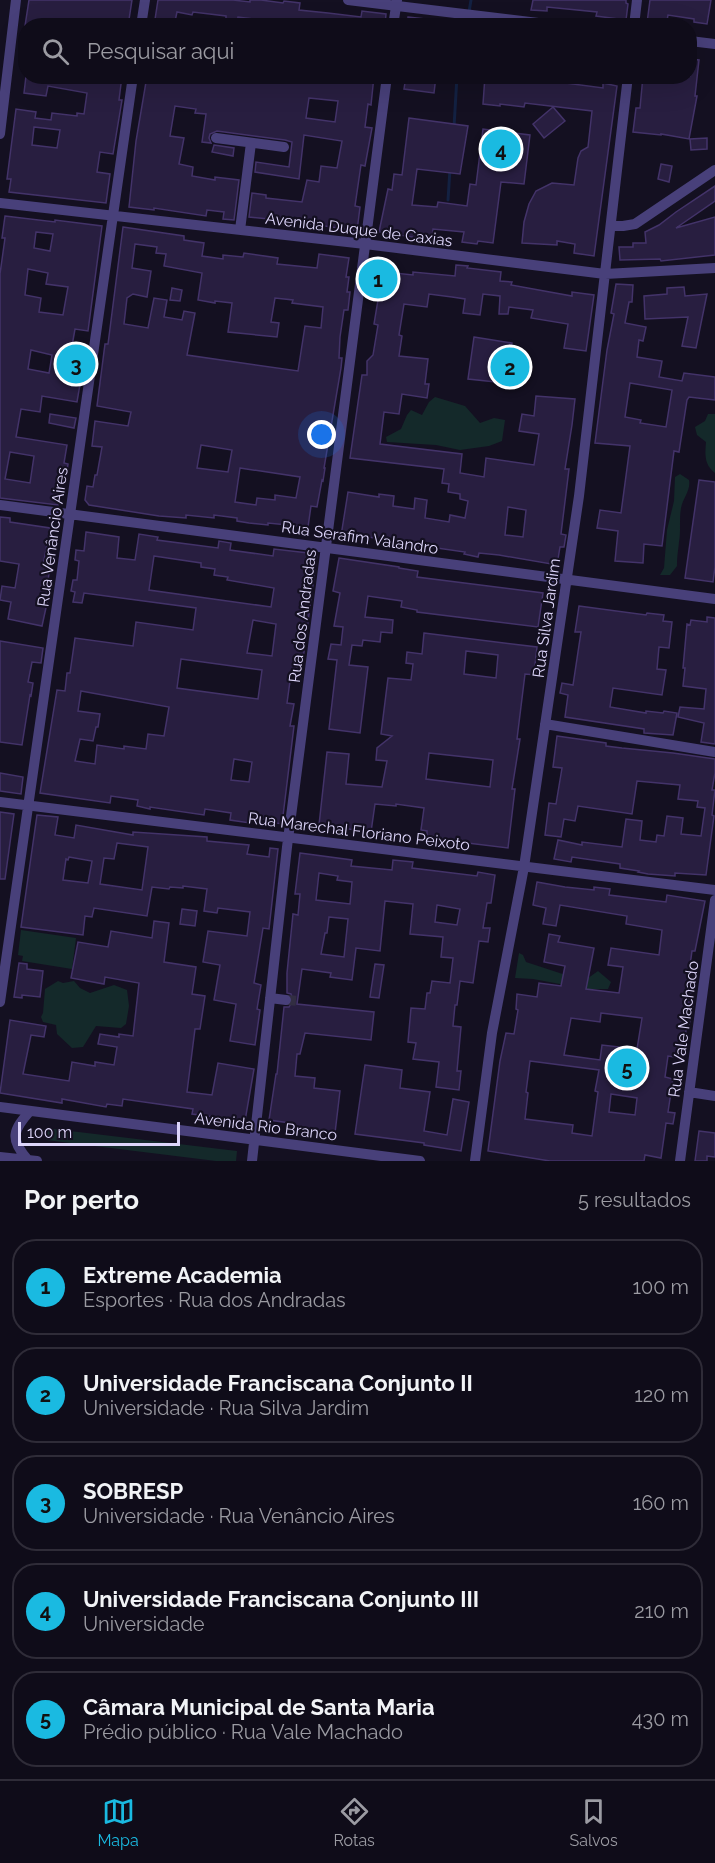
<!DOCTYPE html>
<html lang="pt">
<meta charset="utf-8">
<style>
:root{--surface:#0f0c19;--page:#181522;--text:#f1f3f6;--muted:#9b9ba2;--line:#2f2c38;--accent:#1abae1}
body{margin:0;font-family:Raleway,sans-serif;background:var(--page);color:var(--text)}
.scale{position:absolute;left:18px;bottom:15px;width:162px;box-sizing:border-box;padding-left:6px;border:3px solid #ddd5fa;border-top:0;font-size:16px;line-height:21px;white-space:nowrap;color:#ddd5fa;-webkit-text-stroke:4px #141021;paint-order:stroke}
.you{position:absolute;left:322px;top:435px;width:21px;height:21px;margin:-15px;border:4px solid #fff;border-radius:50%;background:#1a73e8;box-shadow:0 0 0 9px #1a73e833}
.badge{display:grid;place-items:center;width:39px;height:39px;border-radius:50%;background:var(--accent);color:#111;font-size:20px;font-weight:700}
.pin{position:absolute;translate:-50% -50%;border:3px solid #fff;box-shadow:0 2px 6px #0006}
.list{margin:0;padding:0;list-style:none}
h2{display:flex;justify-content:space-between;align-items:center;height:78px;margin:0;padding:0 24px;font-size:26px}
h2 small{font-size:20px;font-weight:400;color:var(--muted)}
.list li{display:grid;grid-template-columns:39px 1fr auto;gap:18px;align-items:center;box-sizing:border-box;height:96px;margin:0 12px 12px;padding:0 12px;border:2px solid var(--line);border-radius:24px}
.list b{display:block;font-size:22px;white-space:nowrap}
.list p{margin:0;font-size:20px;white-space:nowrap;color:var(--muted)}
.list em{font-size:20px;font-style:normal;color:var(--muted)}
.icon{flex:none;width:33px;height:33px;fill:none;stroke:currentColor;stroke-width:2;stroke-linecap:round;stroke-linejoin:round}
.map{position:relative;flex:none;width:715px;height:1161px;overflow:hidden}
.search{position:absolute;background:var(--surface);box-shadow:0 6px 24px #0002;left:18px;right:18px;top:18px;height:66px;display:flex;align-items:center;gap:15px;box-sizing:border-box;padding:0 21px;border-radius:24px;color:var(--muted);font-size:22px}
.sheet{height:618px;background:var(--surface)}
nav{display:flex;justify-content:space-around;align-items:center;box-sizing:border-box;height:84px;border-top:2px solid var(--line);background:var(--surface);font-size:16px;color:var(--muted)}
nav a{display:grid;justify-items:center;gap:3px}
nav .on{color:var(--accent)}
.map>svg:first-child{display:block}
.green{fill:#14292a}
.lines{fill:none;stroke-linecap:round;stroke-linejoin:round}
.stream{stroke:#132142;stroke-width:3}
.building{fill:#281e40;stroke:#433369;stroke-width:1.5;fill-rule:evenodd}
.minor-tunnel{stroke:#322e42;stroke-width:10;stroke-dasharray:10 5;stroke-linecap:butt}
.minor{stroke:#48407a;stroke-width:10}
.labels{text-anchor:middle;stroke-width:4.5;stroke-linejoin:round;paint-order:stroke}
.street-label{font-size:16px;fill:#ddd5fa;stroke:#141021}
</style>
<div class="map">
<svg width="715" height="1161" viewBox="0 0 715 1161">
<rect width="100%" height="100%" fill="#141021"/>
<path class="green" d="M435 397 465 406 480 423 494 418 505 420 502 441 489 446 460 450 436 445 387 442 386 437 401 429 407 415 411 410 422 415 429 402Z
M708 414H715V473C704 465 705 454 706 442L697 435 695 427 705 421Z
M680 474 689 480C691 490 683 498 681 508 679 519 681 531 679 542 678 552 677 556 677 566L670 575H660L664 568 667 530 674 501 675 477Z
M21 930 76 938 72 969 22 961 23 956 18 955Z
M519 953 523 955 526 962 584 981 598 971 611 982 608 989H587L533 979 515 978Z
M58 981 63 983 74 981 80 988 90 993 114 985 127 990 129 1006 126 1024 121 1028 96 1026 83 1047 72 1048 57 1034 56 1025 43 1022 41 1017 43 1013 45 989Z
M45 1128 237 1151 236 1161H216L46 1140Z"/>
<g class="lines">
<path class="stream" d="M469 12 471 0
M454 127 457 76
M448 200 450 169"/>
</g>
<path class="building" d="M29 0H132L128 26H91L59 22 58 26H25Z
M158 0H233L250 2V0H261L283 3 284 1 300 3 299 10 328 13 361 17 362 11 386 14 385 26H261L262 20 238 17 237 20 226 19V16L193 12 192 15 177 12 174 26H154Z
M533 0H626V3L628 4 626 20 596 16 597 12 547 7V11L531 10Z
M650 0H711L707 24 694 22V19L668 15 666 26 647 23Z
M408 17 434 20V26H407Z
M690 59 699 60 695 96H697L689 139 661 134V135L633 132 636 108H640L643 76H690Z
M26 76H122L119 100H122L113 154 100 152 97 172 110 174 106 203 9 192 11 179H7L16 109 36 112 35 118 51 120 52 113 77 116V113L84 114 87 93 48 86 46 96 24 93ZM34 127 60 130 57 148 32 145Z
M147 76H374L371 105 368 104 365 127 372 128 365 166 361 165 355 206 360 207 357 231 299 222 249 217 252 193 266 195V198L302 202 307 180 319 182 321 166 337 168 342 141 304 135 299 179 255 172 256 162 289 167 292 142 285 140 217 131 210 134 209 138 211 143 202 142 206 114 195 113 196 109 175 106 170 136 184 138 179 164 193 167 192 176 215 180V177L239 180 234 220 223 219 224 212 207 210 206 216 154 208V210L129 207 136 141ZM309 98 338 101 335 122 306 118Z
M406 76H436L434 93 404 89Z
M485 76H528V78L603 88V83L617 86 594 256 574 253 575 244 557 241V245L522 243 524 222 529 204 536 191 552 183 574 185 578 158 581 151 588 147 592 111 525 103 524 107 500 104V106L483 104Z
M553 107 565 121 544 138 533 124Z
M409 118 468 126 460 174 417 169 412 205 437 207 438 202 467 206 470 184 476 185 483 129 530 135 524 184 501 182 493 243 478 241 477 244 462 242 464 232 433 229 432 240 379 232 388 189 392 190 394 174 402 175Z
M707 138V149L691 150 690 139Z
M214 145 234 148 233 156 212 152Z
M661 164 672 166 669 182 658 179Z
M715 186V201L676 228 715 217V255L661 261 660 259 620 260 619 247H633V243H646L645 232 659 225 676 212Z
M5 216 55 222V220L102 226 88 331 75 329 72 346 86 349 77 402 42 396 40 412 21 409 16 437 67 445 64 463 68 464 65 484H61L58 505 0 498V274L5 238H2ZM36 232 53 234 50 251 34 248ZM28 269 48 273 46 284 68 287 63 315 39 312 41 298 25 295ZM31 350 52 355 49 373 28 369ZM10 452 34 456 30 483 5 479Z
M123 227 184 236V240L204 243 202 256 223 259V255L243 257 244 253 278 258 277 264 317 268 319 254 349 258 346 277H349L347 292H350L348 310H344L340 337 339 358H342L341 368 324 468H325L323 481 322 480 317 507 311 506 308 527 268 523V525L249 523 237 521V518L214 515V518L186 515V518L159 516 89 505 85 500 87 486 93 487 95 475H97L102 447 92 446 95 421 128 426 131 412 97 406 105 344H108ZM135 244 157 247 156 253 166 254 164 266 202 273 198 300 215 303V301L232 303 228 332 277 337 279 323 271 322 275 298 293 300 292 303 323 307 321 328 305 326 298 371 187 355 195 313 184 311 182 320 164 317 167 300 154 298 148 328 124 324 127 298 133 294 147 297 151 271 132 268ZM201 445 232 450 228 472 197 468ZM240 468 300 477 296 498 275 495V500L257 498 256 505 235 502Z
M456 265 468 266 467 268 501 272 500 281 512 282 511 285 572 296V292L594 295 586 351 564 348 568 324 531 318 533 310 509 307 508 314H499L500 296 483 294 480 315 463 313 465 299 452 297 429 294 427 307 404 304 399 335 402 336 399 356 428 359 425 384H429L427 398 402 394 399 414 384 412 380 444 462 454 460 473 484 477 486 458 534 465 539 434 519 431 522 414 534 416 536 396 575 399 572 425 565 469H569L561 534 566 535 564 547H560L557 565 499 555 479 553 478 557 464 554 465 552 437 548 420 546V550L408 548 394 545V541L362 536 361 540 341 536 348 492 379 497V494L394 496 393 506 414 509 415 498 427 500 425 518 449 522 450 515 465 518 468 501 460 499V494L448 492 449 484 442 483 444 469 350 458 362 375H367V361L373 355 378 325 374 324 378 300H372L376 271 413 275V272L455 276ZM508 507 526 510 523 537 505 535Z
M616 284 633 285 632 302H629L625 323 646 327 643 341 639 340 637 357 662 361 659 377 682 381 684 373 715 377V400L689 397 687 400 679 452 674 451 662 546 644 544 643 563 615 561 618 531 597 528 600 510 621 513 630 446 595 443 607 350 614 314 611 313ZM630 383 672 390 666 427 640 423 641 420 625 417Z
M684 287 685 296 707 294 696 348 682 346 688 317 645 319 644 296 667 294V288Z
M172 288 182 290 180 301 170 300Z
M474 337 512 343 505 383 468 379Z
M50 414 76 418 74 428 49 423Z
M699 480 715 482V567L713 582 685 578Z
M0 517 10 518V522L50 528 43 566 50 567 46 594H49L42 626 8 619 11 602 0 600 2 586 15 588 19 564 0 561Z
M86 532 119 537 117 558 135 560 139 534 158 537 157 540 218 548 219 541 231 543 230 550 273 556 274 549 317 554 303 659 298 658 296 675 291 674 287 703 294 704 290 726H294L282 824 270 822 271 820 251 818 250 823 230 820 231 813 205 809 204 815 150 807V809L137 806 138 800 111 796 110 803 40 793 57 690 65 691 67 673H70L75 638 133 646 136 622 193 630 196 608 84 593 82 603 73 602 75 592 71 591 73 580H77L79 561 75 560 76 550 84 551ZM154 556 201 563V567L215 569 214 575 228 577 227 580 274 588 271 607 149 590ZM253 620 276 624 272 656 247 653ZM181 659 262 670 258 699 177 688ZM81 691 169 707 164 736 148 734 146 749 124 746V749L97 745 95 764 75 761 80 739 93 741 96 727H98L100 714 78 711ZM234 759 252 762 249 782 231 780Z
M339 558 399 567V568L418 571 417 577 543 593 538 627 417 612V610L401 607 402 601 368 596 365 617 393 620 392 633 381 632 380 642 363 640 362 646 352 645 349 665 368 667 360 733 329 729 337 660 328 659 331 644 341 645 343 627 334 626 340 593 333 591Z
M579 606 646 615 647 613 664 615 663 621 672 622 669 648 659 647 657 669 666 670 662 695 613 688 610 707 646 713V711L663 713 664 711 677 713 673 735 644 733V729L565 717 568 695 560 693 562 683 573 685 581 632H575Z
M707 617 715 618V744L701 742 704 723 678 717 680 707 704 709 706 689 683 686 685 668H683L687 624 690 625 691 620 707 622Z
M424 633 537 647 535 665H537L536 675 525 674 517 739H520L512 789H515L508 848 427 838V831L421 830 424 808 396 804V806L375 804 371 832 319 825 327 752 349 754 346 784 382 787 387 761 376 760 377 748 392 736 381 734 388 678 411 680 413 664 406 663 407 652 422 654ZM466 651 498 655 496 678 464 674ZM429 753 493 760 490 787 426 779Z
M0 641 43 648 41 663 32 662 28 682 33 683 31 696 30 695 22 745 0 742Z
M557 736 606 743V746L622 748 673 753 715 759V773L712 790H715L712 815 714 816 706 875 675 873V876L648 874 638 872 639 871 620 868V864L572 857 571 862 554 859 558 840 582 845V842L622 847 626 819 642 821 640 840 656 842 657 835 664 836 667 816 683 818 681 834 701 836 705 808 697 807 698 801 678 799 680 785 637 781 632 814 578 806 575 821 564 819 561 837 545 835 549 803 556 804 562 768 553 767Z
M0 773 23 777 21 794 0 791Z
M0 812 14 814 5 879H0Z
M37 815 58 817 55 835 74 838 76 825 133 835V832L207 837V841L249 845 247 854 269 857 270 848 278 849 269 929 263 928 254 983 261 985 257 1009 260 1010 255 1045 230 1041 236 1004 214 1000 220 965 203 962 208 931 247 936 250 912 218 908 217 913 204 911 207 889 183 886V888L170 887 169 889 152 887 147 916 94 908 92 917 85 916 83 935 21 927ZM117 843 148 847 142 890 100 884 104 858 114 859ZM69 857 92 861 88 883 63 880 66 859 68 860Z
M300 853 352 860 351 866 392 870 393 860 413 862 412 868 477 876 478 872 495 875 491 903H487L483 928H490L488 942 479 941 473 983 460 981 457 1005H455L453 1026 461 1027 457 1071H461L459 1090 436 1087 439 1062 413 1059 416 1043 408 1042 411 1008 425 1009 427 993H430L432 981 450 983 453 958 441 957 443 937 410 934 413 904 385 901 380 951 356 948 352 980 330 977 331 973 302 969 297 1004 374 1012 371 1040 305 1033 300 1054H297L295 1076 315 1078 314 1088 340 1091 335 1133 290 1126V1123L269 1120 276 1074H277L284 1007H289L293 1000 291 994 287 993V973L293 914 298 915 300 894H295ZM319 873 338 876 337 880 352 882 350 904 316 900ZM437 905 460 909 457 925 435 922ZM329 917 348 919 344 957 321 954 325 933H327Z
M537 882 565 887 594 890V887L610 889 609 895 666 902 667 895 705 901 695 951H692L688 980H693L689 1005H693L689 1025H687L681 1058 668 1056 665 1077 673 1079 668 1112 675 1113 673 1124 666 1123 661 1158 645 1155 644 1161H550L488 1151 500 1061 506 1033 514 1034 518 1010 516 1009 517 994 537 997 539 983 561 986 565 966 544 962 549 934 560 936 558 942 594 948 586 989 619 993 623 967 608 965 611 948 659 955 662 930 626 924 627 916 560 905 556 926 543 924 546 908 533 905ZM601 1013 642 1018 637 1049 602 1045 600 1060 564 1055 571 1018 600 1022ZM530 1061 599 1070 595 1091 598 1092 592 1136 572 1133 573 1125 525 1119 528 1093 526 1092ZM611 1094 637 1098 635 1115 609 1112Z
M182 909 197 911 195 926 180 924Z
M154 921 169 923 164 962 196 967 192 994 205 996 200 1029H195L187 1092 212 1095 218 1063 254 1069 245 1121 192 1114 193 1109 123 1099 122 1106 107 1104 106 1107 62 1099V1103L0 1093 10 1020 46 1026 44 1037 31 1035 23 1074 69 1081 72 1062 95 1066V1062L114 1065 117 1047 98 1044 100 1034 119 1037V1034L133 1036 139 983 105 977 104 984 71 978 78 942 108 947 111 931 152 938Z
M19 963 27 964V969L43 971 40 997 22 995V998L14 997Z
M375 964 384 965 379 998 370 997Z
M365 1065 402 1070 400 1088 430 1092 424 1131 447 1135 453 1099 469 1102 461 1151 424 1145V1143L355 1134Z
M699 1131 715 1133V1157L707 1156V1161H695Z"/>
<g class="lines">
<path class="minor-tunnel" d="M286 1000 298 1001"/>
<path class="minor" d="M348 0 563 26
M141 26 145 0
M393 26 397 0
M634 26 637 0
M690 41 715 44
M0 134 16 0
M216 138 284 147
M0 203 365 244 605 274 715 268
M611 226H623L635 224 715 170
M240 230 251 143
M0 505 715 599
M545 724 715 752
M0 802 715 890
M270 998 286 1000
M0 1002 133 76
M689 1092 715 1096
M0 1107 420 1161
M0 1157 37 1161
M28 1160C9 1139 13 1130 30 1111
M252 1161 287 847 387 76
M475 1161 492 1033 524 867 579 496 628 76
M680 1161 715 900"/>
</g>
<g class="labels">
<g class="street-label">
<text transform="translate(359 229) rotate(7)" y="6">Avenida Duque de Caxias</text>
<text transform="translate(52 537) rotate(-82)" y="6">Rua Venâncio Aires</text>
<text transform="translate(360 537) rotate(8)" y="6">Rua Serafim Valandro</text>
<text transform="translate(302 616) rotate(-83)" y="6">Rua dos Andradas</text>
<text transform="translate(546 618) rotate(-82)" y="6">Rua Silva Jardim</text>
<text transform="translate(359 831) rotate(7)" y="6">Rua Marechal Floriano Peixoto</text>
<text transform="translate(683 1029) rotate(-82)" y="6">Rua Vale Machado</text>
<text transform="translate(266 1126) rotate(7)" y="6">Avenida Rio Branco</text>
</g>
</g>
</svg>
<div class="scale">100 m</div>
<div class="you"></div>
<div class="pin badge" style="left:378px;top:279px">1</div>
<div class="pin badge" style="left:510px;top:367px">2</div>
<div class="pin badge" style="left:76px;top:364px">3</div>
<div class="pin badge" style="left:501px;top:149px">4</div>
<div class="pin badge" style="left:627px;top:1068px">5</div>
<div class="search"><svg class="icon" aria-label="search" viewBox="0 0 24 24"><circle cx="10" cy="10" r="6"/><path d="M15 15l6 6"/></svg>Pesquisar aqui</div>
</div>
<section class="sheet">
<h2>Por perto<small>5 resultados</small></h2>
<ul class="list">
<li><span class="badge">1</span><div><b>Extreme Academia</b><p>Esportes · Rua dos Andradas</p></div><em>100 m</em></li>
<li><span class="badge">2</span><div><b>Universidade Franciscana Conjunto II</b><p>Universidade · Rua Silva Jardim</p></div><em>120 m</em></li>
<li><span class="badge">3</span><div><b>SOBRESP</b><p>Universidade · Rua Venâncio Aires</p></div><em>160 m</em></li>
<li><span class="badge">4</span><div><b>Universidade Franciscana Conjunto III</b><p>Universidade</p></div><em>210 m</em></li>
<li><span class="badge">5</span><div><b>Câmara Municipal de Santa Maria</b><p>Prédio público · Rua Vale Machado</p></div><em>430 m</em></li>
</ul>
</section>
<nav>
<a class="on"><svg class="icon" aria-label="map" viewBox="0 0 24 24"><path d="M3 6l6-2 6 2 6-2v14l-6 2-6-2-6 2zM9 4v14M15 6v14"/></svg>Mapa</a>
<a><svg class="icon" aria-label="directions" viewBox="0 0 24 24"><path d="M12 3l9 9-9 9-9-9zM9 14v-3h6M13 9l2 2-2 2"/></svg>Rotas</a>
<a><svg class="icon" aria-label="saved" viewBox="0 0 24 24"><path d="M7 4h10v16l-5-4-5 4z"/></svg>Salvos</a>
</nav>
